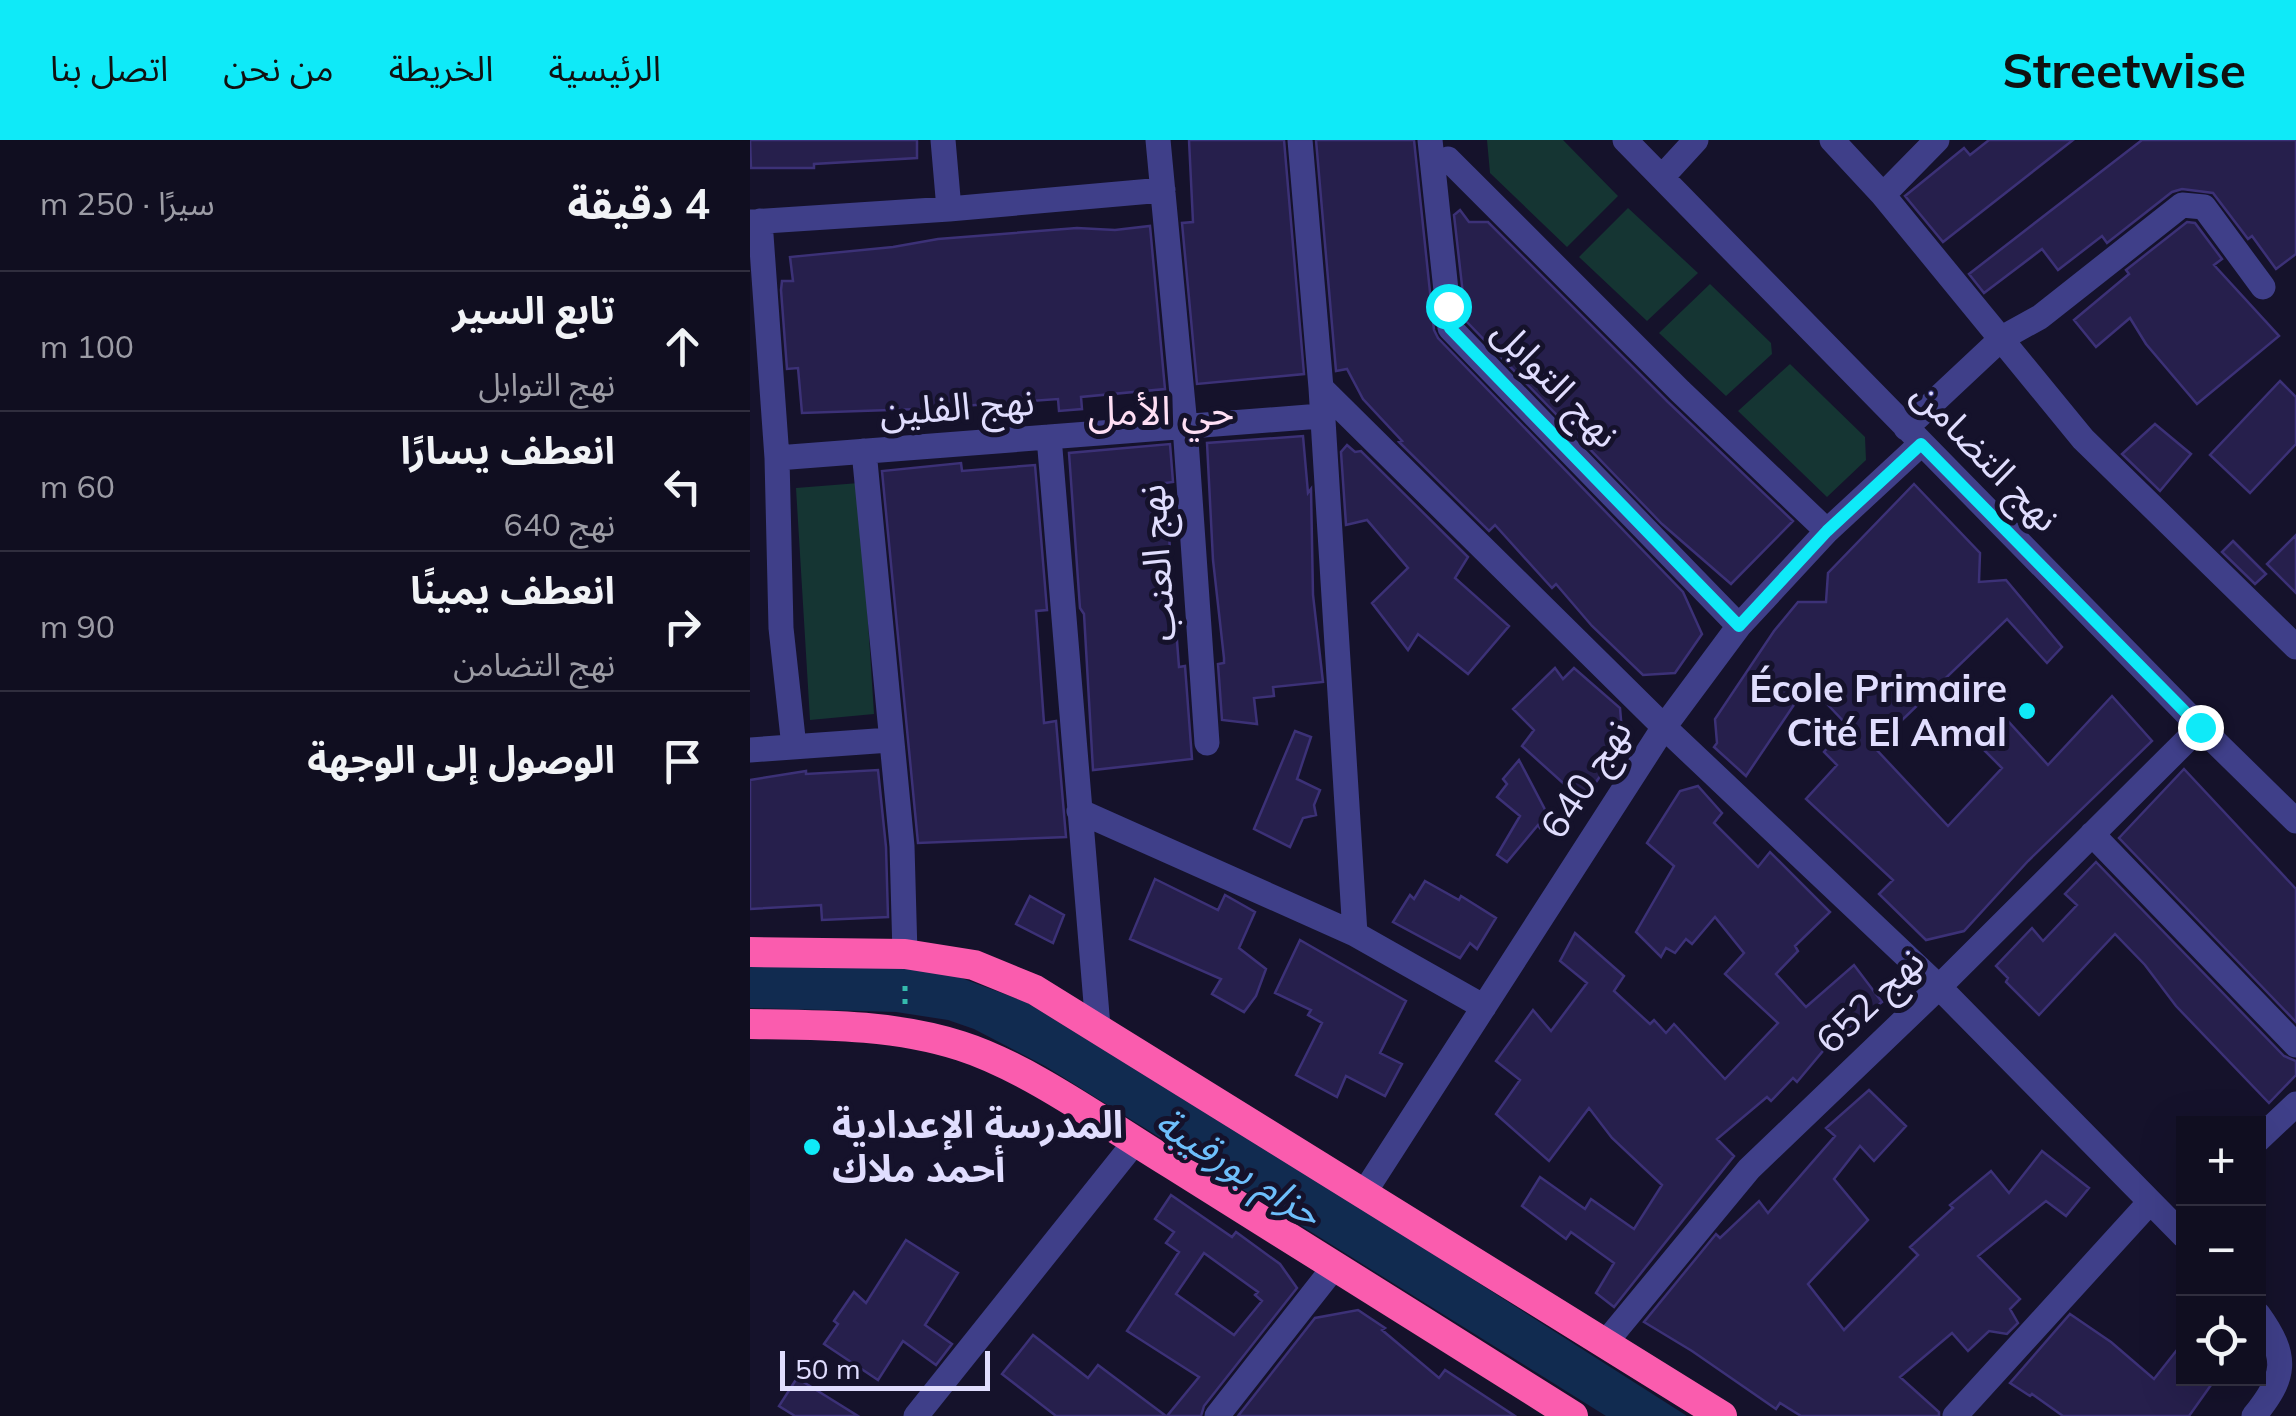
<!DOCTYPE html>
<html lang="ar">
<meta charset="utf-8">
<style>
:root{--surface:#100e20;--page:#1e1c2d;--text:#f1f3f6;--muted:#9c9ca5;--line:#302e3e;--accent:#0feaf8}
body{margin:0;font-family:Mulish,"Noto Sans Arabic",sans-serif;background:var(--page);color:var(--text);direction:rtl}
.controls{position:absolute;right:30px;bottom:30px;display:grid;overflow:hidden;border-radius:0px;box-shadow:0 10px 40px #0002}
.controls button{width:90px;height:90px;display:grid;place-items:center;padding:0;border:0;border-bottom:2px solid var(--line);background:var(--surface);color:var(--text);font:50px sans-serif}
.scale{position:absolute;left:30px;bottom:25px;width:210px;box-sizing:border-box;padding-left:10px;border:5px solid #e0ddfe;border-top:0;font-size:28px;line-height:35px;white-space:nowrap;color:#e0ddfe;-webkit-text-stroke:8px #15122b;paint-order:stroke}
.stop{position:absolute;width:30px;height:30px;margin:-22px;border:8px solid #0feaf8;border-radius:50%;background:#fff}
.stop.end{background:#0feaf8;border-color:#fff;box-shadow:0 2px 10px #0008}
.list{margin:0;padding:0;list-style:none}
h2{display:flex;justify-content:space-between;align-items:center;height:130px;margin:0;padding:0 40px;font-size:42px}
h2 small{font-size:32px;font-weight:400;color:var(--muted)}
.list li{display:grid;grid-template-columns:65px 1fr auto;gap:30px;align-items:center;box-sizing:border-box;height:140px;padding:0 40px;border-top:2px solid var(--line)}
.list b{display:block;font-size:38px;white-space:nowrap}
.list p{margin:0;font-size:32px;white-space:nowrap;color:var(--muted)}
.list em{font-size:32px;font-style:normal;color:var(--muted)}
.icon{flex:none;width:55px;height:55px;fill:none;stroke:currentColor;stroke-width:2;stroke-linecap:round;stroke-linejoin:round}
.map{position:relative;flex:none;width:1546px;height:1276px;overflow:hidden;direction:ltr}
header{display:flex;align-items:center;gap:60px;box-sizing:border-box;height:140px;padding:0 50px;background:var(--accent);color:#111}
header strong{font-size:48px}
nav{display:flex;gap:55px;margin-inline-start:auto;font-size:35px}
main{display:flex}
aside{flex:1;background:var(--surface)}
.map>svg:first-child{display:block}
.green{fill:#153533}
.water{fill:#112b50}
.building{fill:#261f4c;stroke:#3c3177;stroke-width:2.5;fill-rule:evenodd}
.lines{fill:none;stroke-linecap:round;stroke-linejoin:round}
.path{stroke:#35bbad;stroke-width:5;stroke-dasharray:5 8;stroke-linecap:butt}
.minor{stroke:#3f3f89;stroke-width:25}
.highway{stroke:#fa5cae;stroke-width:30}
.route{stroke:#0feaf8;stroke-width:12}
.poi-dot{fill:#0feaf8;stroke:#15122b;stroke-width:4}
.labels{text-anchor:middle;stroke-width:10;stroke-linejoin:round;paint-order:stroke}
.street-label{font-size:38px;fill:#e0ddfe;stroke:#15122b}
.poi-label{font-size:38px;font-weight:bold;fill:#e0ddfe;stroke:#15122b;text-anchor:end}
.neighbourhood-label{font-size:40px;fill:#fedff4;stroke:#15122b}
.water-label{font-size:40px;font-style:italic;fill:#6ebffb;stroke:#15122b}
</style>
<header>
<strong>Streetwise</strong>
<nav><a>الرئيسية</a><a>الخريطة</a><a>من نحن</a><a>اتصل بنا</a></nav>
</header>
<main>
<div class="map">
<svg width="1546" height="1276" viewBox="0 0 1546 1276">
<rect width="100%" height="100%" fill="#15122b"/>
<path class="green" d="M737 0H813L868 56 817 107 740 33Z
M878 68 948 133 897 181 829 117Z
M960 144 1021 203 1022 214 976 256 909 193Z
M1040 224 1115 297 1116 320 1077 357 988 271Z
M109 343 124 574 60 580 46 348Z"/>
<path class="water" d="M0 826 165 828 206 836 276 862 603 1063 937 1276H856L295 926 224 889 198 880 146 872 0 868Z"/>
<path class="building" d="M0 0H167V18L64 24V28H1Z
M439 0H534L554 234 447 244 432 83 443 82Z
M566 0H664L684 190 688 198 933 452 952 494 925 533 893 535 842 486 806 444 802 448 745 385 739 391 649 302 652 301 613 259 597 229 586 231Z
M1239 0H1323L1193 102 1155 56 1214 8 1220 15Z
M1392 0H1546V114L1526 129 1502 96 1498 99 1463 53 1432 49 1422 52 1357 103 1352 96 1308 130 1292 109 1234 153 1219 134Z
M710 70 719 82H738L918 262 1043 381 981 444 912 384 716 181 704 75Z
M1437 82 1445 83 1472 119 1464 125 1529 196 1447 264 1396 204 1380 178 1346 207 1324 180 1379 134 1376 130Z
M400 86 415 249 331 257 332 269 309 271 308 259 170 269 52 273 48 228 37 229 31 150 32 141H43L40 117 143 107 188 99 327 88 365 90Z
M1530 241 1546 257V304L1500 353 1460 315Z
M1405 284 1441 314 1410 351 1372 314Z
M553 296 558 353 561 349 563 455 573 542 523 547 524 556 504 558 507 584 472 580 468 524 474 523V518L463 420 457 303Z
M420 304 423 342 415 343 429 527 435 526 442 619 343 630 334 474 330 468 319 313Z
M597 305 605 312 611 311 718 417 705 438 759 486 718 534 668 494 658 510 622 463 658 428 617 380 596 385 591 312Z
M211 323 212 331 285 325 297 470 286 471 294 583 306 581 316 697 168 703 132 331Z
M1164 344 1230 413 1229 442 1256 440 1312 507 1297 523 1257 479 1124 607 1198 686 1252 628 1229 605 1257 580 1298 625 1362 556 1402 601 1278 721 1214 791 1176 800 1129 754 1143 740 1056 659 1087 625 1074 612 1097 585 1058 544 996 636 964 607 967 603 965 579 1024 491 1048 462H1076L1078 433Z
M1546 395V453L1517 424Z
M1483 401 1516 434 1505 444 1472 412Z
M805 528 813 539 824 528 870 568 873 603 833 661 772 606 784 590 763 569Z
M545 591 561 597 547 639 570 650 564 665 566 675 553 678 540 707 504 689Z
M769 620 801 681 790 688 788 685 757 722 747 715 770 676 747 657 757 644 753 639Z
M1434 629 1546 749V882L1369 698Z
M128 630 136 707 138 777 72 780 71 765 0 769V640L56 631V634Z
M948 646 972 673 964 683 1008 727 1020 712 1080 772 1045 806 1048 811 1026 834 1056 867 1104 825 1132 862 1078 905 1047 942 1043 938 1021 961 1017 957 967 999 984 1016 864 1167 846 1153 864 1123 821 1092 816 1099 772 1066 790 1037 835 1069 841 1059 884 1089 912 1045 862 998 839 968 799 1021 746 974 770 940 746 921 783 870 801 891 837 843 810 821 825 793 874 836 864 851 900 884 904 880 916 893 924 884 975 939 1028 883 975 834 994 813 965 777 942 804 936 799 925 813 916 808 911 817 886 792 924 726 897 703 930 651Z
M1346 722 1534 916 1546 921V935L1519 963 1426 866 1395 825 1365 794 1289 875 1256 842 1258 838 1246 826 1282 788 1293 801 1327 765 1315 754Z
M405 739 468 770 475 755 505 772 489 808 516 829 506 856 494 872 462 854 471 839 380 799Z
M675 741 709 760 711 756 746 778 727 809 720 803 710 818 643 782 660 755 664 759Z
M280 756 314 775 303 803 266 784Z
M550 800 656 861 630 913 652 924 635 956 596 936 587 957 546 935 572 883 558 875 561 870 525 853Z
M1119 950 1156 986 1124 1021 1110 1006 1084 1039 1118 1080 1058 1144 1094 1190 1168 1115 1160 1107 1203 1068 1200 1065 1241 1031 1259 1053 1292 1011 1339 1048 1316 1076 1296 1061 1228 1116 1270 1159 1260 1169 1268 1183 1257 1194 1239 1191 1218 1211 1202 1193 1150 1237 1189 1272V1276H1051L1030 1263 1026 1269 942 1211 894 1182 966 1094 970 1098 1009 1061 1018 1073 1085 996 1076 988Z
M421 1055 482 1097 486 1092 530 1124 547 1148 454 1266 451 1276H417L449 1237 377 1191 429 1112 416 1103 424 1092 405 1079ZM454 1113 508 1152 505 1155 512 1161 484 1195 426 1154Z
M156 1100 208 1133 175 1185 202 1204 186 1225 153 1201 128 1240 74 1204 88 1184 84 1181 104 1152 116 1163Z
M608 1170 635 1188 632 1190 689 1238 695 1230 765 1276H488L565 1178Z
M1320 1174 1361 1202 1404 1239 1434 1201V1238H1466L1439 1276H1313L1282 1254 1280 1256 1260 1243Z
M283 1195 338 1238 348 1225 416 1276H306L252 1234Z
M47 1238 108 1276H45L29 1266Z"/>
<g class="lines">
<path class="path" d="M155 864V840"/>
<path class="minor" d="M193 0 199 69
M408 0 435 286 457 603
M680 0 700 188 989 486
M875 0 1450 587 1546 681
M1082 0 1133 55 1333 299 1546 507
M698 19 930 251 1077 391
M913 36 946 0
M1133 55 1187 0
M10 81 27 318 31 488 44 607
M0 82 199 69 413 50
M571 248 914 587 1189 847 1434 1096
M1156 288 1252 198 1290 177 1432 65 1454 67 1513 147
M299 297 348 887
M114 311 152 706 155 814
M27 318 571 276
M0 610 140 600
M329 671 605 794 571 248 550 0
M1342 694 1546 905
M605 794 734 867
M1508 1000 1546 964
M614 1053 914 587 989 486 1077 391 1171 304
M856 1202 999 1029 1189 847 1450 587
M166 1276 385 1002
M467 1276 585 1126
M1205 1276 1400 1062
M1504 1276C1536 1237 1539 1217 1508 1174"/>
<path class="highway" d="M0 812 155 814 224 825 285 850 972 1276
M0 884C70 885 143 884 211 906 280 928 360 987 423 1025 556 1108 690 1192 823 1276"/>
</g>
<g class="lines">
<path class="route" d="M698 166 700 188 989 486 1077 391 1171 304 1450 587"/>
</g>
<g class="poi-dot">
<circle cx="1277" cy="571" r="10"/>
<circle cx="62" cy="1007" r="10"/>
</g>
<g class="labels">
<g class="street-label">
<text transform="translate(806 243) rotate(46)" y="13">نهج التوابل</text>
<text transform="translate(207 267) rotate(-4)" y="13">نهج الفلين</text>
<text transform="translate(1236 316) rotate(46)" y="13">نهج التضامن</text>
<text transform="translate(407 423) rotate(-94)" y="13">نهج العنب</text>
<text transform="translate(836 639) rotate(-57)" y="13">نهج 640</text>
<text transform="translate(1120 861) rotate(-44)" y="13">نهج 652</text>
</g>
<g class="poi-label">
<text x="1257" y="562">École Primaire<tspan x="1257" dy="44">Cité El Amal</tspan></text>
<text x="82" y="998" text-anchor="start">المدرسة الإعدادية<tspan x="82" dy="44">أحمد ملاك</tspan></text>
</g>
<g class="neighbourhood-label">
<text x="411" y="285">حي الأمل</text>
</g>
<g class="water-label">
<text transform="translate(489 1027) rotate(32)" y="14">حزام بورقيبة</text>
</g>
</g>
</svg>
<div class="controls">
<button>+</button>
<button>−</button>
<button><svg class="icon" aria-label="locate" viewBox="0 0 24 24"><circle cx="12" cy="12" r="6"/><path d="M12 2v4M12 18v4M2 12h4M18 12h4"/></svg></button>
</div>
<div class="scale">50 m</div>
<div class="stop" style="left:698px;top:166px"></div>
<div class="stop end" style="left:1450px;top:587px"></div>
</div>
<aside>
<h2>4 دقيقة<small>سيرًا · 250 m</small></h2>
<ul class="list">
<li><svg class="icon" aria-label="ahead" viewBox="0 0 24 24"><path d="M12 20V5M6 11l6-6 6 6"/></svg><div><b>تابع السير</b><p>نهج التوابل</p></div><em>100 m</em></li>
<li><svg class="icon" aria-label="left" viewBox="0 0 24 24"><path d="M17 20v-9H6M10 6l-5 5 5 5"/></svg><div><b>انعطف يسارًا</b><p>نهج 640</p></div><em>60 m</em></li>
<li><svg class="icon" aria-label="right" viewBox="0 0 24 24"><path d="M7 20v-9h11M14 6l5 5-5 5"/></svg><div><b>انعطف يمينًا</b><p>نهج التضامن</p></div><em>90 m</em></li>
<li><svg class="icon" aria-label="arrive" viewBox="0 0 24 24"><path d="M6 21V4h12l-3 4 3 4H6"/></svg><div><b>الوصول إلى الوجهة</b></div></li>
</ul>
</aside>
</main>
